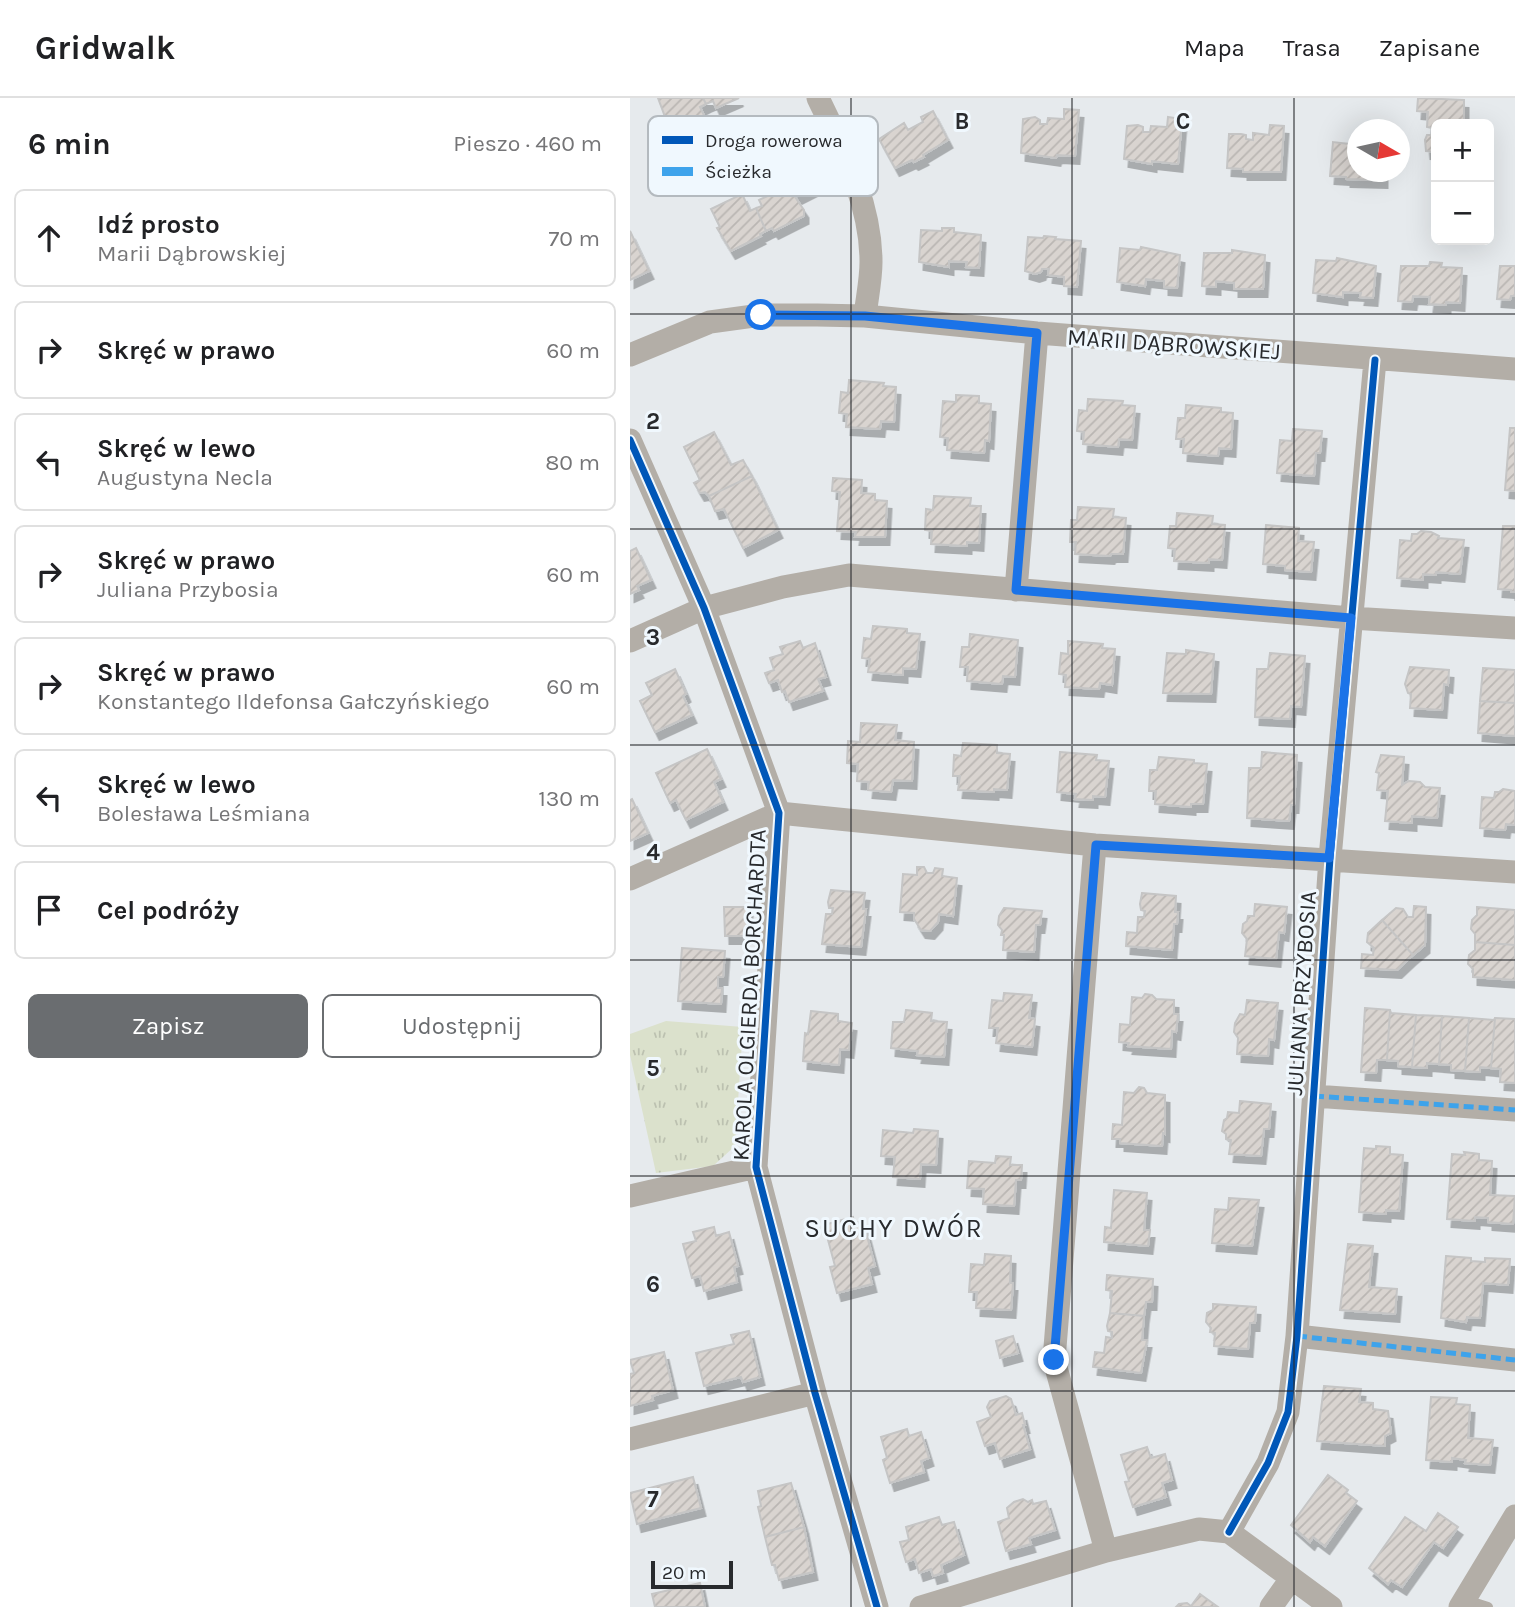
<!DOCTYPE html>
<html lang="pl">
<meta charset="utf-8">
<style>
:root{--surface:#fff;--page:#f2f2f2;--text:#202124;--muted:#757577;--line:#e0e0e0;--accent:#6a6d70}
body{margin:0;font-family:Karla,sans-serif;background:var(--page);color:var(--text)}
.controls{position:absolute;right:21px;top:21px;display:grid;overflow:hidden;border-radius:10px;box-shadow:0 7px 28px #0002}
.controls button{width:63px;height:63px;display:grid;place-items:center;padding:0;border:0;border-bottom:2px solid var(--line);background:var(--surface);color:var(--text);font:35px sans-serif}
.compass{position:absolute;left:717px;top:21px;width:63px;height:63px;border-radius:50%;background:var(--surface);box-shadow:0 7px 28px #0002;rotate:99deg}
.scale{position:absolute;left:21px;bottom:18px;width:82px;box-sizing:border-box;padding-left:7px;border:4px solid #282a2d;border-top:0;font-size:19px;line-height:24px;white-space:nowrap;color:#282a2d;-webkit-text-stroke:5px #f0f8fe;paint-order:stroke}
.stop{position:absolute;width:21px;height:21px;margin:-16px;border:5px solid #1a73e8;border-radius:50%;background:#fff}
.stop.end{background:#1a73e8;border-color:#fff;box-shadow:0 2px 7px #0008}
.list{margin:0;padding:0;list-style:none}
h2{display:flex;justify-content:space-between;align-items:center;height:91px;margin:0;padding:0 28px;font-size:30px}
h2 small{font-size:23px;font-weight:400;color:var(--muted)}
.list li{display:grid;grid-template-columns:46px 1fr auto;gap:21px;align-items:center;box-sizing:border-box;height:98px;margin:0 14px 14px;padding:0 14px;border:2px solid var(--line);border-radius:10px}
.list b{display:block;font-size:26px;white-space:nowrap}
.list p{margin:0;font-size:23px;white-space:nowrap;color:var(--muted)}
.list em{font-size:23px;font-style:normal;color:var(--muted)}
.actions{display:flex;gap:14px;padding:21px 28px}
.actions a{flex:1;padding:16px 0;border:2px solid var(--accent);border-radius:10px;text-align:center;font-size:24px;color:var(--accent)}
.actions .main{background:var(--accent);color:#fff}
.icon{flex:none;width:38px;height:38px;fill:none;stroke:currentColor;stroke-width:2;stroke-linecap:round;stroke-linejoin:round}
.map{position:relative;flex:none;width:885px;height:1509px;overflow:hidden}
header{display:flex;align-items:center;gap:42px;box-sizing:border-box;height:98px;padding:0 35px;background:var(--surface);border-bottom:2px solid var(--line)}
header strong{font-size:33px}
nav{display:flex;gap:38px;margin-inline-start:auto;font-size:24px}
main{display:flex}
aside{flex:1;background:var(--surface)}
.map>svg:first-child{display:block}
.grass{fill:url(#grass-tufts)}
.building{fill:url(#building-hatch);stroke:#c5c5c5;stroke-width:2;filter:url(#shadow)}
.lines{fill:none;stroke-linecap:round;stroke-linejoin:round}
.lane{stroke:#b3aea7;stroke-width:10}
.street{stroke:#b3aea7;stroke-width:23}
.quiet{stroke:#3ea3eb;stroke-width:5;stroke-dasharray:10 5;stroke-linecap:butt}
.cycleway-casing{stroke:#f0f8fe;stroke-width:11}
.cycleway{stroke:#0057b8;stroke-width:7}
.route{stroke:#1a73e8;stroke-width:9}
.grid{fill:none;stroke:#282a2d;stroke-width:2;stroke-opacity:0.55}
.labels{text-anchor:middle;stroke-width:6;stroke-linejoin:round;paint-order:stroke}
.street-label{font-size:23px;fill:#282a2d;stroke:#f0f8fe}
.quarter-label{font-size:26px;letter-spacing:2px;fill:#282a2d;stroke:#f0f8fe}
.key{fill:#f0f8fe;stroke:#b4babf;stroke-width:2}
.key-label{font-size:19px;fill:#282a2d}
.grid-label{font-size:23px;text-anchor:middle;font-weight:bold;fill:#282a2d;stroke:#f0f8fe;stroke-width:6;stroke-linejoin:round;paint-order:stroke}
</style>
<header>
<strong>Gridwalk</strong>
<nav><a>Mapa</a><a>Trasa</a><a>Zapisane</a></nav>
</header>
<main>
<aside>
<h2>6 min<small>Pieszo · 460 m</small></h2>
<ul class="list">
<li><svg class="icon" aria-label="ahead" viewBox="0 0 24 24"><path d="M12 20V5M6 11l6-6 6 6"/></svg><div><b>Idź prosto</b><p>Marii Dąbrowskiej</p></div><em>70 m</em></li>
<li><svg class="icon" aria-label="right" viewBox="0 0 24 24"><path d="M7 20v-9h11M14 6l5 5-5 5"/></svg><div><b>Skręć w prawo</b></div><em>60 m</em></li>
<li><svg class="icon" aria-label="left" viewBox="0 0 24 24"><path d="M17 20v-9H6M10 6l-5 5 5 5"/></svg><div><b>Skręć w lewo</b><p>Augustyna Necla</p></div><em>80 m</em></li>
<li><svg class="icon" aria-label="right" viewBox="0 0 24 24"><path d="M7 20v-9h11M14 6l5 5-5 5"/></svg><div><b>Skręć w prawo</b><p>Juliana Przybosia</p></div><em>60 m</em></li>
<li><svg class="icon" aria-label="right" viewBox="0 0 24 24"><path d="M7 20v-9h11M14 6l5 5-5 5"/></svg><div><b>Skręć w prawo</b><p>Konstantego Ildefonsa Gałczyńskiego</p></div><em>60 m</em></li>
<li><svg class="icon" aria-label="left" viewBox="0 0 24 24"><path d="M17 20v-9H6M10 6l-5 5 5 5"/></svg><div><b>Skręć w lewo</b><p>Bolesława Leśmiana</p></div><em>130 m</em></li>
<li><svg class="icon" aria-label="arrive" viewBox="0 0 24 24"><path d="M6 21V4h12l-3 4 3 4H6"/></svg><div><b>Cel podróży</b></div></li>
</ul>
<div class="actions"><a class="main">Zapisz</a><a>Udostępnij</a></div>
</aside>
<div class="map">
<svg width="885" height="1509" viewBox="0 0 885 1509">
<defs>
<pattern id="grass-tufts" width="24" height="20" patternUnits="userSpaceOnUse" patternTransform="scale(1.75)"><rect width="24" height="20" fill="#dbe1cc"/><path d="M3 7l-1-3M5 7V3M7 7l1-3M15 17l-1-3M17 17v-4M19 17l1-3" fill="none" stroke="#bcc1b0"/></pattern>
<pattern id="building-hatch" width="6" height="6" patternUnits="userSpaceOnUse" patternTransform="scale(1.75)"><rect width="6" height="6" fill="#d9d4d0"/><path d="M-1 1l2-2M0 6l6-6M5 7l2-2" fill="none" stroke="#bab6b3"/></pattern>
<filter id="shadow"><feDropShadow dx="4.5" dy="8" stdDeviation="0" flood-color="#0004"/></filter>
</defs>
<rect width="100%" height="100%" fill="#e6eaed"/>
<path class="grass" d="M36 923 113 929 105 1048 83 1068 26 1075 0 957V936Z"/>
<path class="building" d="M28 0H73L76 6 70 9 78 26 47 41 39 23 37 24Z
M73 0H109L86 10 83 3 76 6Z
M788 0 834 2V26H806V54L796 53 795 42 797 37H802V30L797 29 798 14 787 13Z
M434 11 449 12 445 58 427 57 426 60 391 55 393 21 405 19 410 22V26H417L418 20 434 21Z
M303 13 318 42 293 57 294 59 284 64 282 62 265 70 249 41 274 25 278 32 293 24 291 19Z
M538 19 552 21 548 66 522 63V66L494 61 497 28 508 27 513 29V34H520L521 28 537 29Z
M640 27 654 28 651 74H613V71L597 70 599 36H611L616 37V41L623 42V35L639 37Z
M725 43H727V74H753V82L716 81V79L700 78 703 44 719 46V49L725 50Z
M182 77 187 88 165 99 174 112V118L144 133 142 130 136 133 126 110 132 108 129 102Z
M112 96 120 113 126 110 136 133 130 136 131 138 101 153 87 130 90 129 81 111Z
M312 130H324V134L351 137 349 170 336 169 337 164 319 163V169L289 164 291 132 312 133Z
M0 133 19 173 0 182Z
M414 138 426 139 425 141 451 143 447 189 434 188V179L418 177 419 171H412L411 174 405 176 395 173 398 139 413 140Z
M511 149 550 157 547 190 534 189V183L516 181 515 188 487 184 490 150 510 152Z
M602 152 635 157 633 191H604V185L586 183V189L572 188 574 155H602Z
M707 160 746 168 743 200 730 199 731 195 713 194V199L683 195 686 162 706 163Z
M800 164 812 165 811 169 832 170 830 205 816 204V207L799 206 800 199 783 198 782 204 768 203 771 168H799Z
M870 168H885V198H881L880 202 867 201Z
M219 282 254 285 253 288 266 289 264 324 251 323 250 331 216 329 217 316 209 315 211 294 218 295Z
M326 297 349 298V305L361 306 359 343 355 342 354 355 317 352 318 340 310 339 313 303 326 304Z
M458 301 493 303 492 307 505 308 502 342 489 341 488 349 453 346 454 334 447 333 449 312 457 313Z
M556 307 591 310V314L603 315 601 351 589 350 588 358 553 355 554 341H546L548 320H555Z
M880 330H885V393L875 392Z
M663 331 692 333 690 355H686L684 378 647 375 650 342 662 343Z
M84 334 101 367 113 362 122 378 79 398 75 394 70 395 64 385 70 382 54 349Z
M122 378 148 432 113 450 94 411 85 413 79 398Z
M203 380 232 382 231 395 245 396V402L257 403 255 439H225L226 434 207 433 210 394 202 393Z
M304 398 341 400 340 408H351L349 445 337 444V448L301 446 302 433 295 432 296 411 303 412Z
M448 409 484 411 483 419 496 420 493 456H481L480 458 445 456 446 444H440L441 422H447Z
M547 415 583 418 582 426 595 427 592 462 579 461V465L544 463 545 451 538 450 540 428H546Z
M636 427 669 430 668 443 684 444 681 474 655 472V468L633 466Z
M873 428H885V494H881V492L868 491Z
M791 433 801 434 809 438 808 440 834 442 830 476 806 474V477L793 476V482L767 480 770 442 781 443 782 436H787Z
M6 450 21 482 7 488 9 492 0 496V453Z
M243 528 277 531V535L290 536 286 571 273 570V577L238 574 240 561 232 560 234 540 241 541Z
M340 536 388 542 385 579 373 578 372 586 337 583 338 569H330L332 549H339Z
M170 543 173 550 185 545 196 579 188 581 193 593 159 604 155 593 152 594 148 582 139 585 135 575 144 572 140 560 153 556 150 549Z
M438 543 473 546 472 550 485 551 482 587 470 585 469 591 435 589 436 577 429 576 431 555 438 556Z
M556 552 584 556 581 596 533 595 537 555 556 556Z
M640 555 675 558 671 609 661 608 660 621 625 619 627 571H638Z
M780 569 819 572 818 587 814 586 812 612 780 610 781 596 778 595 775 586Z
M853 570 885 572V605L850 603Z
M45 571 56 596 53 598 62 617 25 634 10 603 22 597 16 585Z
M850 603 885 605V638L848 635Z
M231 625 267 627 265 642 284 644 282 683 263 682 261 694 238 692 239 684 227 683 228 666 217 665 218 643 230 644Z
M333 645 367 647V655L380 656 377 692 364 691V694L328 692 330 678H323L324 657 331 658Z
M77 651 91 681 84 684 93 704 56 722 46 702 40 705 26 675Z
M430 654 467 657 466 662 479 663 475 699 463 698V702L445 701 446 696 427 694Z
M632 654 667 657 664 707H661L659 723 617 720 619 670H631Z
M751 657 774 659 772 687 779 683 790 684 795 689 810 690 807 720 782 718V725L755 723 758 693 747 692 749 675 746 674Z
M529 659 564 662V665L577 666 573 706H561V709L525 706 526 693H519L520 672H527Z
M873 691 885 693V727L876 726 875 732 850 730 852 699 864 700 865 694H869Z
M2 701 18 735 0 743V702Z
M287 769H294L297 775H303L305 770 313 771 312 778 327 780 323 818 309 816 308 824 300 833 291 832 284 821V815L270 814 273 776 287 777Z
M201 792 235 795 233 811H236L231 849 192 846 196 816H202L203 810H199L198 804Z
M512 795 546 798 545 814H548L547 826H544L542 852 496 848 497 834 507 835 508 819H514L515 813 511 812 510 806Z
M625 806 657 809 654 835 649 834 646 861 615 858 617 841 612 835 613 826 617 823 618 818H624Z
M784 808 796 809 795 847 783 857 752 822 766 810 773 811 778 819H783Z
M94 809H118L119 838H95Z
M847 809 885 812V847L845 844V836L841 831 842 822 847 817Z
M374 810 412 813 410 827H406L404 854 373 852 374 837H371L372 832 368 827 369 818Z
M752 822 783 857 767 872 731 870 732 856 743 857 744 850 737 844 738 835Z
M845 844 885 847V882L843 879V871L838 866 839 857 845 852Z
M52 850 95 853 93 879H88V890H92L91 906 48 903Z
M374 895 402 897 399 920 405 921 402 949 366 945 368 930H359L362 902 373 903Z
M515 896 522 897 526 901 544 902V916H548L546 934 542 933 541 951 498 948 499 945 489 944 490 926 500 927 502 899 512 900Z
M617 902 648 905 644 942 639 941 638 958 607 956 608 940 604 934 605 925 610 916 615 917Z
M735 910 760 912 757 962H747L746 975 731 974Z
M276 912 302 915 301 923 317 924 314 959 287 957 288 953 261 950 263 924H274Z
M760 912 761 915 786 917 782 969 768 968V963L757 962Z
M181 913 208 916V923L222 925 219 952 210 951 209 967 173 963 175 935 178 936Z
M786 917 812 918 809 966 797 965V970L782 969Z
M812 918 839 920 835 973 821 972V967L809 966Z
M839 920 864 922 865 920 861 970 850 969V974L835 973Z
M865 920 885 921V985L870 984 871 971 861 970Z
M509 989 514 990 517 995 535 997V1036L533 1035 532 1048 490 1045V1041H482L483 1026 492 1027 494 994 504 995Z
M610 1003 641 1006 639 1031H634L631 1058 599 1056 601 1042 596 1041V1036L592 1033 594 1022 597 1020 598 1014 609 1015Z
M284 1031 308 1033 306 1067 291 1066 290 1081 263 1079 265 1059 251 1058 253 1032 283 1035Z
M746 1048 760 1049V1056L773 1057 769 1113 756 1112V1116L729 1114 734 1050 746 1051Z
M834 1054 849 1056V1062L862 1063 860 1097 885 1098 883 1126 858 1124V1120L845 1119V1123L817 1121 822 1056 835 1057Z
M366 1058 381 1059 380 1067H392L391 1082H386L384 1108 353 1106 354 1091 337 1090 339 1063 365 1065Z
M484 1092 517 1095 514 1132H520L518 1148 474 1144 475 1129 481 1130Z
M599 1100 629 1102 622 1148 582 1145 585 1111 598 1112Z
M223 1119 224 1125 233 1123 245 1168 238 1170 242 1186 207 1195 200 1169 205 1168 194 1127Z
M84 1129 86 1138 99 1134 108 1168 104 1169 107 1184 74 1193 70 1178 62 1180 53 1146 66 1143 63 1134Z
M718 1146 743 1148 739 1189 767 1191 765 1216 710 1212Z
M355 1156 381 1158 380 1185H383L381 1212 346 1210 347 1194H339L341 1166 354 1167Z
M816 1158 841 1160V1163L855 1164V1160L880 1161 878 1187 853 1185 850 1220 837 1219 836 1224 811 1220Z
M477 1177 523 1181 522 1204H516L514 1218 480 1215 482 1193 476 1192Z
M583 1206 626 1209 625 1225H620L618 1251 584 1248 585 1235 580 1234 581 1230 576 1224 577 1215 583 1212Z
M480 1215 514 1218 512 1242H517L511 1275 463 1269 465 1254 474 1255 476 1239 482 1240V1234L478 1233 477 1228Z
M119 1233 130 1279 113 1284 111 1279 74 1288 66 1255 104 1246 101 1237Z
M383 1238 388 1255 370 1260 366 1243Z
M34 1254 43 1292 22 1298 23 1302 0 1308V1276L4 1275 0 1262Z
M694 1288 731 1291 729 1304 743 1305V1311L758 1313 761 1335 755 1338V1348L687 1343Z
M376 1298 381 1301 386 1317 392 1315 395 1327H393L400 1351 370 1361 365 1345 355 1348 347 1324 361 1319 357 1309 360 1303Z
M801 1299 827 1300 826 1306 840 1307 838 1340 863 1342 860 1367 835 1365 836 1362 822 1360V1364L796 1362Z
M277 1331 279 1338 291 1334 299 1360 291 1363 294 1374 260 1385 253 1362 257 1360 251 1339Z
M517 1349 521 1360 535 1356 542 1382 532 1385 536 1399 503 1409 495 1384 499 1383 491 1357Z
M698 1377 718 1392 716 1395 727 1403 695 1448 683 1439 680 1444 661 1427Z
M63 1379 71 1410 7 1426 0 1395Z
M161 1385 174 1429 135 1439 128 1409 131 1408 128 1393Z
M393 1401 398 1404 402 1402 403 1406 416 1403 425 1432 399 1440 401 1446 376 1453 368 1424 379 1420 377 1410 384 1404Z
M808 1415 828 1429 813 1450 804 1444 772 1489 761 1482 758 1486 739 1470 775 1419 796 1433Z
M309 1419 312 1427 324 1424 334 1457 311 1467 313 1475 303 1478 301 1471 289 1475 285 1461 276 1464 270 1444 279 1442 276 1429Z
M174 1429 183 1474 149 1482 145 1467H142L135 1439Z
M70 1485 75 1509H25L22 1496Z
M570 1496 588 1509H546L549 1506 557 1505 561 1508Z"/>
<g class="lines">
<path class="lane" d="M836 1502 858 1509"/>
<path class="street" d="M188 0C213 52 241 105 241 164 241 182 237 200 235 218
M0 257 80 224 131 217H187L235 218 407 235 885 271
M0 342 74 510 149 715 126 1069 185 1295 247 1509
M386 492 407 235
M0 543 74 510 153 489 219 477 721 520 885 530
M465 747 424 1262 476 1453
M0 781 149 715 465 747 885 774
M684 998 885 1012
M0 1098 126 1069
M667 1238 885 1262
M0 1341 185 1295
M599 1434 638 1365 658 1314 667 1238 700 760 745 262
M291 1509 476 1453 569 1431 599 1434 701 1509
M641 1509 661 1481
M830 1509 885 1418"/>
<path class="quiet" d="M386 492 407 235
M684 998 885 1012
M667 1238 885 1262"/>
<defs>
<path id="cycleway" d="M0 342 74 510 149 715 126 1069 185 1295 247 1509
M599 1434 638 1365 658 1314 667 1238 700 760 745 262"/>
</defs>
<use href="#cycleway" class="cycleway-casing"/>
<use href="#cycleway" class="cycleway"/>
</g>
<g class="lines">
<path class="route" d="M131 217 235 218 407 235 386 492 721 520 699 760 466 747 424 1262"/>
</g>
<path class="grid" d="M221 0V1509M442 0V1509M664 0V1509M0 216H885M0 431H885M0 647H885M0 862H885M0 1078H885M0 1293H885"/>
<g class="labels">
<g class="street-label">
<text transform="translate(544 246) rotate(4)" y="8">MARII DĄBROWSKIEJ</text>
<text transform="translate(671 895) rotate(-86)" y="8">JULIANA PRZYBOSIA</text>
<text transform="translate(119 897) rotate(-87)" y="8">KAROLA OLGIERDA BORCHARDTA</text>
</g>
<g class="quarter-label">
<text x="264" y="1139">SUCHY DWÓR</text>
</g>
</g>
<rect x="18" y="18" width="230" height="80" rx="10" class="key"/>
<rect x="32" y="38" width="31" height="8" fill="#0057b8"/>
<rect x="32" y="69" width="31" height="9" fill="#3ea3eb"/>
<g class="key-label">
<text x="75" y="49">Droga rowerowa</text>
<text x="75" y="80">Ścieżka</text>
</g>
<g class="grid-label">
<text x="332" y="31">B</text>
<text x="553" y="31">C</text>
<text x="23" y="331">2</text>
<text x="23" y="547">3</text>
<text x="23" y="762">4</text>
<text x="23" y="978">5</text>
<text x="23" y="1194">6</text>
<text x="23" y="1409">7</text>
</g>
</svg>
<div class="controls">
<button>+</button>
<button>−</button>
</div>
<svg class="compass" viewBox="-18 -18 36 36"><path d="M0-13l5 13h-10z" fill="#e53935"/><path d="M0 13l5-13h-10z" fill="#757577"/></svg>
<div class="scale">20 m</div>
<div class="stop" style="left:131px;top:217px"></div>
<div class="stop end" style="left:424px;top:1262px"></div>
</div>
</main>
